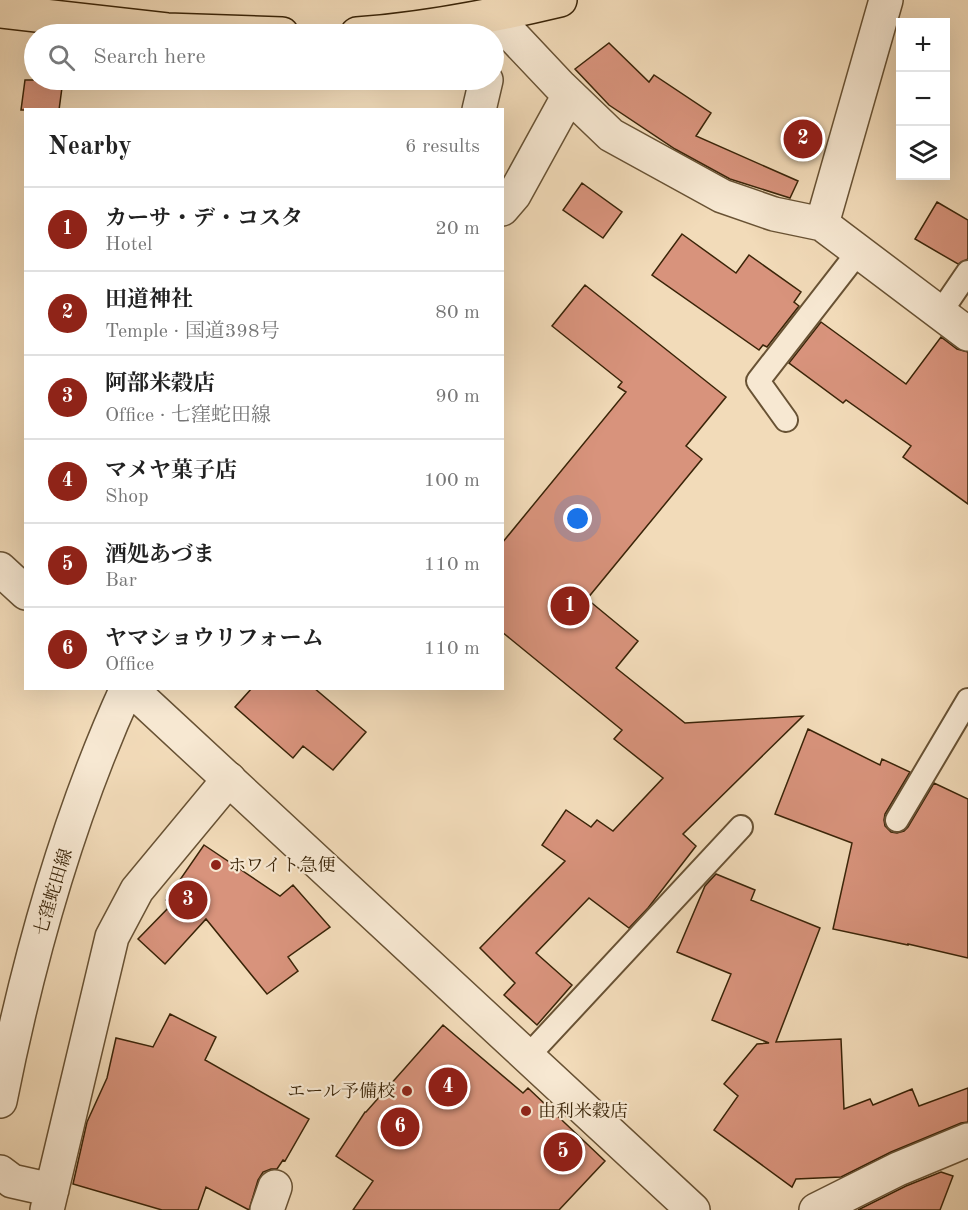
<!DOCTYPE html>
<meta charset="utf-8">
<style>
:root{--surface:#fff;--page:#f6f6f6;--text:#222;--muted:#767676;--line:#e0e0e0;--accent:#8f2418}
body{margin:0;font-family:"Old Standard TT","Noto Serif JP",serif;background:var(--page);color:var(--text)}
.controls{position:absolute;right:18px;top:18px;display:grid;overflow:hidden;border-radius:0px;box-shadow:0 6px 24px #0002}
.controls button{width:54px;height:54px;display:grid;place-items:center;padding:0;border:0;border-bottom:2px solid var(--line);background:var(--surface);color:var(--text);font:30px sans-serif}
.you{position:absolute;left:578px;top:519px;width:21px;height:21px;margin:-15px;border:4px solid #fff;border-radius:50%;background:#1a73e8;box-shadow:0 0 0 9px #1a73e833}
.badge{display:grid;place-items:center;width:39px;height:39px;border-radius:50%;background:var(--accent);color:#fff;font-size:20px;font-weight:700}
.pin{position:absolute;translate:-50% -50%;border:3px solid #fff;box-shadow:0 2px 6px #0006}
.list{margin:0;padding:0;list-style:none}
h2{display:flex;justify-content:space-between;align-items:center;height:78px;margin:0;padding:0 24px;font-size:26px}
h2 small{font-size:20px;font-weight:400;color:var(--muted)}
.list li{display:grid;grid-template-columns:39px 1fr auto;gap:18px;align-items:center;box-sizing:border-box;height:84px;padding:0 24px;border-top:2px solid var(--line)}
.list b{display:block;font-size:22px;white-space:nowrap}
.list p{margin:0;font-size:20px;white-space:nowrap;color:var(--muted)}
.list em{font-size:20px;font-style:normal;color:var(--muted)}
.icon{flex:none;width:33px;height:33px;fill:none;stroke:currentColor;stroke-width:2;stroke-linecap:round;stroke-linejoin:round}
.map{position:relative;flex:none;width:968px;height:1210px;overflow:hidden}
.search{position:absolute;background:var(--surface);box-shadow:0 6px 24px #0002;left:24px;top:24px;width:480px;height:66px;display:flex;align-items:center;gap:15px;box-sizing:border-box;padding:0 21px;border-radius:33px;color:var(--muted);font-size:22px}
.panel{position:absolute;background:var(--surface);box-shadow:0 6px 24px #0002;left:24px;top:108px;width:480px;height:582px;border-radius:0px}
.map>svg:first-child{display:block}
.building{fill:#d8937c;stroke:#3a2408;stroke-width:1.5}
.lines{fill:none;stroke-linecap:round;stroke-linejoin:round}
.service-casing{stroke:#685234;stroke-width:26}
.minor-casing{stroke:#685234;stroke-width:36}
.tertiary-casing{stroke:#685234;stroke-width:36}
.trunk-casing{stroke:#3a2408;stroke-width:36}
.service{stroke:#f7e8d2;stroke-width:22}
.minor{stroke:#f7e8d2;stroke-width:33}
.tertiary{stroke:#f7e8d2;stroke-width:33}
.trunk{stroke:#f2dbb9;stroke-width:33}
.poi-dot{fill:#8f2418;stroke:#f7e8d2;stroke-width:2}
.labels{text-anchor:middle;stroke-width:4.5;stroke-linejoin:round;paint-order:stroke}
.poi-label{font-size:18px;fill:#3a2408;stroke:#f7e8d2;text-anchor:start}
.street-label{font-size:18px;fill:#3a2408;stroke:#f7e8d2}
</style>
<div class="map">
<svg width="968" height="1210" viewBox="0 0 968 1210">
<rect width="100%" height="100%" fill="#f2dbb9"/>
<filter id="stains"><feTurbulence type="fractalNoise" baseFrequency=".00333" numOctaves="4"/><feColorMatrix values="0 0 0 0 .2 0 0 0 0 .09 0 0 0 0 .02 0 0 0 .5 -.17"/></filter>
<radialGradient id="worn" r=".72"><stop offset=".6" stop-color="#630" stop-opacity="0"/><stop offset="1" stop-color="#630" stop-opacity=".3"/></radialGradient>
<path class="building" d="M609 43 649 82 654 75 711 113 696 136 798 181 790 198 730 179 675 149 609 105 575 69Z
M25 80H63L59 110H21Z
M582 183 622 212 603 238 563 210Z
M937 202 968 220V259L958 264 915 239Z
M682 234 736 273 749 255 801 292 794 302 799 306 767 347 763 345 759 350 652 275Z
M585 285 726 397 686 446 702 459 587 599 638 641 616 668 685 723 803 716 683 834 696 846 648 908 629 928 589 898 536 953 572 985 537 1025 504 995 515 983 480 948 565 861 542 845 566 810 591 827 597 820 613 831 663 778 614 739 622 730 502 632V543L626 392 618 387 622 382 552 326Z
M821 322 906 384 941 337 957 349 968 352V504L903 457 911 446 846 400 843 403 789 363Z
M252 688H314L366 732 333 770 303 746 293 758 235 707Z
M808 729 880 765 882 759 910 772 885 814 884 820 885 826 891 832 897 833 904 831 908 827 934 783 968 799V958L908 944V945L833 929 852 843 775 814Z
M204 845 280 896 293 885 330 927 288 957 298 971 267 994 206 919 165 964 138 939 172 904 166 900Z
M716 874 755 890 751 900 820 928 776 1042 841 1039 844 1109 870 1099 873 1105 912 1089 919 1106 968 1088V1122L961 1123 891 1152 841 1177 796 1179 792 1187 714 1130 738 1096 724 1084 757 1044 769 1043 712 1020 731 974 677 952 705 886Z
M170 1014 216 1037 205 1060 309 1119 285 1161 283 1160 277 1169H271L263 1172 258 1180 249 1210 206 1187 198 1210H162L73 1184 87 1122 107 1078 116 1038 153 1047Z
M443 1025 523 1093 528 1088 605 1161 559 1210H353L373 1181 336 1156 365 1112H366Z
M941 1172 953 1176 940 1210H858L906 1186Z"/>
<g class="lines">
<defs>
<path id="service" d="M940 313 968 272
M786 420 758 381 859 251
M897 820 968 700
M528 1056 741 827"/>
<path id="minor" d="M494 16 561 87 611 135 722 196 774 214 822 224 968 334
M502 209 514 195 569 95
M822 224 886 0
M0 1172 12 1181 52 1190
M47 1210 112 937 137 890 229 779
M267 1210 275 1187
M816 1210 898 1169 968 1140"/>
<path id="tertiary" d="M479 110 486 80
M0 569 26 593
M130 688 693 1210
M0 1101C28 960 67 819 127 688"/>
<path id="trunk" d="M0 11 167 30 282 34
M357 34C426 29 493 16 560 0"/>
</defs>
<use href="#service" class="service-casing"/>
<use href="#minor" class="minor-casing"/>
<use href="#tertiary" class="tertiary-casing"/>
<use href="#trunk" class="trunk-casing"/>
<use href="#service" class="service"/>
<use href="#minor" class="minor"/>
<use href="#tertiary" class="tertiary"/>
<use href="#trunk" class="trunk"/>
</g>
<g class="poi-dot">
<circle cx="216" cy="865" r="6"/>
<circle cx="407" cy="1091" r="6"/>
<circle cx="526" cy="1111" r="6"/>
</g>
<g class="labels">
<g class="poi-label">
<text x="228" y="871">ホワイト急便</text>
<text x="395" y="1097" text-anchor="end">エール予備校</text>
<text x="538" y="1117">由利米穀店</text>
</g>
<g class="street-label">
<text transform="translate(53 892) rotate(-73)" y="6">七窪蛇田線</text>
</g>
</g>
<rect width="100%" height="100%" filter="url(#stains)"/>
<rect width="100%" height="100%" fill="url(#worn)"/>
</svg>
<div class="controls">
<button>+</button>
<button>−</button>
<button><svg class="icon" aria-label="layers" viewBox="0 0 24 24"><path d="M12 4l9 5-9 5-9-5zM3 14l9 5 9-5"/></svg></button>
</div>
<div class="you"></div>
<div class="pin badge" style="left:570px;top:606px">1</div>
<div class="pin badge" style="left:803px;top:139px">2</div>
<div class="pin badge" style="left:188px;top:900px">3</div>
<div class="pin badge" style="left:448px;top:1087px">4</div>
<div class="pin badge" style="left:563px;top:1152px">5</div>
<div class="pin badge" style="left:400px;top:1127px">6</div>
<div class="search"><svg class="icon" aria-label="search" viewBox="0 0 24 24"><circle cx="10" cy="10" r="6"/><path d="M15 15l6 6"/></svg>Search here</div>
<section class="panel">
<h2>Nearby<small>6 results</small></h2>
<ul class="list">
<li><span class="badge">1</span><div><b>カーサ・デ・コスタ</b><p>Hotel</p></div><em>20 m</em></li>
<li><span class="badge">2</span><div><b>田道神社</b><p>Temple · 国道398号</p></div><em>80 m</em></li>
<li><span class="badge">3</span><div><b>阿部米穀店</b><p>Office · 七窪蛇田線</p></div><em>90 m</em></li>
<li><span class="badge">4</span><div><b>マメヤ菓子店</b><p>Shop</p></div><em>100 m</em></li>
<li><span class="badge">5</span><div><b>酒処あづま</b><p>Bar</p></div><em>110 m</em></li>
<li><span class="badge">6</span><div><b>ヤマショウリフォーム</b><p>Office</p></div><em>110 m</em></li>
</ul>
</section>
</div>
